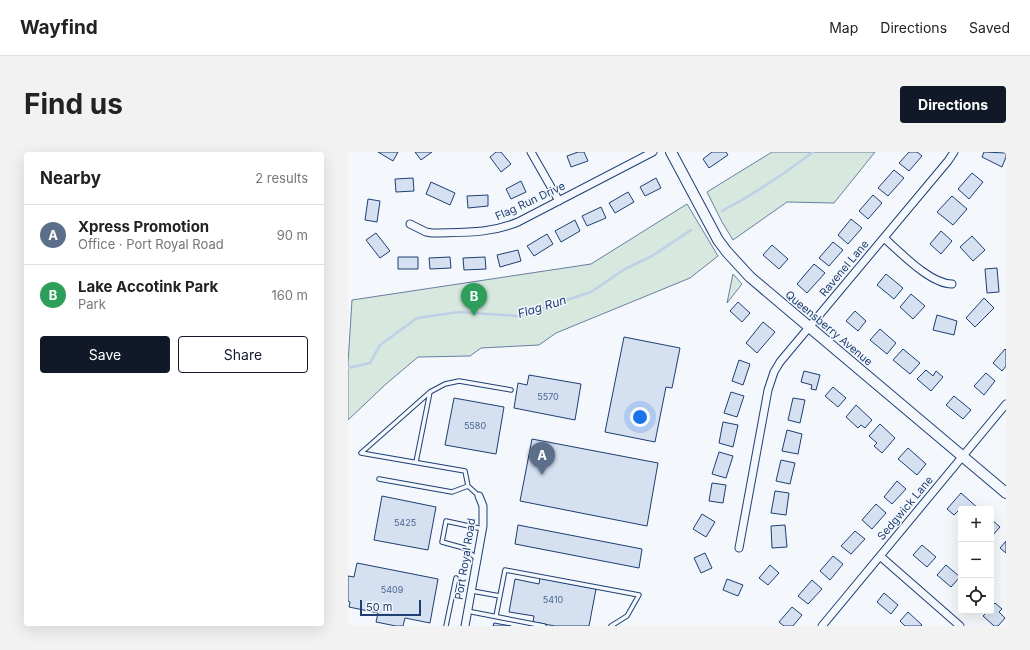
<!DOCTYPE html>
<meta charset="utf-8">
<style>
:root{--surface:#fff;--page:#f2f2f2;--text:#222;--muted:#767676;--line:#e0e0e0;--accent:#111827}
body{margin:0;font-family:Inter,sans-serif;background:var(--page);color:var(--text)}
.controls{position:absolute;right:12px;bottom:12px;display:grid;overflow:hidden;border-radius:4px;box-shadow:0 4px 16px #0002}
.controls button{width:36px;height:36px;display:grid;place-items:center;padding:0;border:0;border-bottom:1px solid var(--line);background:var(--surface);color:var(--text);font:20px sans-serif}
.scale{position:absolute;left:12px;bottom:10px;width:61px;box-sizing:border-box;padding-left:4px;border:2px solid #1d3f73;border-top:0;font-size:11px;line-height:14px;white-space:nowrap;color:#1d3f73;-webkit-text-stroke:3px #f4f7fb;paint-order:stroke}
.you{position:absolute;left:292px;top:265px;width:14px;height:14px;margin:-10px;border:3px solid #fff;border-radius:50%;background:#1a73e8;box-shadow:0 0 0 6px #1a73e833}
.badge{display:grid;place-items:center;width:26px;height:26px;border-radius:50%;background:var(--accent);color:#fff;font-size:13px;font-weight:700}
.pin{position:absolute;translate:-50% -33px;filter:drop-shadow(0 1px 2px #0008)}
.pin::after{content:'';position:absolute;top:21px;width:14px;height:12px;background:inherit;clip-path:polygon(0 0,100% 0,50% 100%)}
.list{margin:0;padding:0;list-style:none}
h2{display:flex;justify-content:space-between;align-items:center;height:52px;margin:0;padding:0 16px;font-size:17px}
h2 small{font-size:13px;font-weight:400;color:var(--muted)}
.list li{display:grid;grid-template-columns:26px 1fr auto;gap:12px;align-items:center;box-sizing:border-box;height:60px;padding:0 16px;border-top:1px solid var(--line)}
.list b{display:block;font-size:15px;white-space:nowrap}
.list p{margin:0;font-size:13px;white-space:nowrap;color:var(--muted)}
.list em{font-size:13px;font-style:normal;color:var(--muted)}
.actions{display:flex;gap:8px;padding:12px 16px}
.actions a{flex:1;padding:9px 0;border:1px solid var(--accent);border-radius:4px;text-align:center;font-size:14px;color:var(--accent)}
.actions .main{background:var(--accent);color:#fff}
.icon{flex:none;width:22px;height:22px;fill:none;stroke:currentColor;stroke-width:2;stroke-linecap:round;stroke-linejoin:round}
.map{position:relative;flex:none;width:658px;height:474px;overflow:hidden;border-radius:4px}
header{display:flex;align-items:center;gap:24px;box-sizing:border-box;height:56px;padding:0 20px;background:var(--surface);border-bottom:1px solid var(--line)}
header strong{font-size:19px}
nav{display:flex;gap:22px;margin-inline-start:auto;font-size:14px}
.intro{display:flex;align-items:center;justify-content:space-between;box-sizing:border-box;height:96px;padding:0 24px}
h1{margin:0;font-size:28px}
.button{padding:10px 18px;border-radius:4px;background:var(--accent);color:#fff;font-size:14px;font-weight:700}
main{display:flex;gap:24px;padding:0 24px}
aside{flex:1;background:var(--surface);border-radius:4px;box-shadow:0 4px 16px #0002}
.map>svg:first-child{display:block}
.green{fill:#d7e8df;stroke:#687fa3}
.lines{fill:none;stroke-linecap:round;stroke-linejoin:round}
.stream{stroke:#bed0e5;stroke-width:2.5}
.building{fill:#d5e0f0;stroke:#1d3f73}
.lane-casing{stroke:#1d3f73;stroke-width:5.5}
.street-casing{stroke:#1d3f73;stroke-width:9}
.secondary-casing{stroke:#1d3f73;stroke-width:12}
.lane{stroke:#f4f7fb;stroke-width:3.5}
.street{stroke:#f4f7fb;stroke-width:7}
.secondary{stroke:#f4f7fb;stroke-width:10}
.labels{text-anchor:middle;stroke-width:3;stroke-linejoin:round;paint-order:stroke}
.number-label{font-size:9px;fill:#4b6792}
.street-label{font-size:11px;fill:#1d3f73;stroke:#f4f7fb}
.water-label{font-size:12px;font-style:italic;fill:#1d3f73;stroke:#f4f7fb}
</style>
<header>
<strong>Wayfind</strong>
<nav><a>Map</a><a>Directions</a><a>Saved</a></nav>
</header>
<div class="intro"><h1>Find us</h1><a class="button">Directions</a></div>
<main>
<aside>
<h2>Nearby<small>2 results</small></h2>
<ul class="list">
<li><span class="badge" style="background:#5c6f8a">A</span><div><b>Xpress Promotion</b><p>Office · Port Royal Road</p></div><em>90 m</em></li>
<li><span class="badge" style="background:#2e9e5b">B</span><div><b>Lake Accotink Park</b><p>Park</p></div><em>160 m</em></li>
</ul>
<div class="actions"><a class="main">Save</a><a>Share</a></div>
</aside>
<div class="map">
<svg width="658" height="474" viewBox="0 0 658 474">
<rect width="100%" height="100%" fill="#f4f7fb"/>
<path class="green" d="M424 0H527L486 51 439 50 385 88 374 70 359 40Z
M339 52 370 104 342 126 208 181 191 193 133 196 122 204 70 205 38 232 0 268V211L4 148 243 112Z
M385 122 394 132 379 151Z"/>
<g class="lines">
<path class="stream" d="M374 59C408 41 435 23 465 0
M0 216 22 211 32 193 69 166 111 160 170 164 243 140 277 117 304 104 343 78"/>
</g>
<path class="building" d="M30 0H50L45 9Z
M67 0H84L73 8Z
M148 0H153L163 12 153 20 142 5Z
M230 0H236L240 9 223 15 219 4Z
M364 0H378L380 3 361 16 355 7Z
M561 0H569L574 4 561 19 551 11Z
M636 0 658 1V5L654 15 634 5Z
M546 18 556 26 540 44 530 36Z
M624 21 635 30 621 47 610 37Z
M65 26 66 39 48 40 47 27Z
M308 26 313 36 297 44 292 35Z
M173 29 178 40 163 47 158 37Z
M83 30 107 41 102 53 78 42Z
M280 40 286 50 267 61 261 51Z
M140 43V54L120 56 119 44Z
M525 43 534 51 520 67 511 59Z
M604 44 619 57 605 73 589 60Z
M20 47 32 49 29 70 17 68Z
M253 55 258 66 239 74 234 64Z
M503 67 514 76 500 92 490 83Z
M227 68 232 79 213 90 207 79Z
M593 79 604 89 593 102 582 92Z
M28 81 42 99 32 106 18 88Z
M199 82 205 92 186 104 179 94Z
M624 84 637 98 625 109 612 95Z
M485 90 495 98 481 114 471 106Z
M424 93 440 107 431 117 415 103Z
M170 98 173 109 152 115 149 103Z
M50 105H70V117H50Z
M102 105 103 116 82 117 81 106Z
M137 105 138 117 116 118 115 106Z
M466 112 477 121 459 141 449 132Z
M649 116 651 140 639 141 637 117Z
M538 122 555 136 546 147 529 133Z
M563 142 577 154 565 167 552 155Z
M636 146 646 156 627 175 618 166Z
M390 150 402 161 394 170 382 159Z
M507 159 518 169 510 179 498 169Z
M589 163 609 169 606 183 585 178Z
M415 170 427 180 409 201 398 191Z
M532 177 548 191 539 202 522 188Z
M276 185 332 196 324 236 318 235 307 290 257 280Z
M555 197 572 211 562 222 545 208Z
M657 197 658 198V214L654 219 645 211Z
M391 208 402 212 395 233 384 229Z
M578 218 585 224 588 219 595 225 583 239 569 227Z
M456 219 472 223 468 238 463 237 464 233 453 230Z
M638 221 647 229 636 243 626 234Z
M181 223 233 232 227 268 166 256 170 231 179 233Z
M485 235 498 246 490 255 477 244Z
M383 240 396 244 389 265 376 261Z
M606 244 623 258 615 267 598 253Z
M106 246 156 255 148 302 97 293Z
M445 246 457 248 452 271 440 268Z
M508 253 524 268 517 276 513 273 510 276 498 265Z
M375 270 390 273 385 295 371 291Z
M532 272 547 286 534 301 526 294 529 291 521 284Z
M439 278 454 282 450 302 434 299Z
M184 287 310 311 299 374 172 349Z
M560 296 578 312 569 323 550 307Z
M371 300 385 304 378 326 364 322Z
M433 308 447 311 442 332 428 329Z
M549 329 558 337 544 352 536 345Z
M364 331 378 333 375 351 361 349Z
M427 339 441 341 438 363 423 361Z
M613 341 631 357H612L606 363 599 357Z
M34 344 88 355 80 398 26 388Z
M528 352 538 361 524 377 514 368Z
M354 362 367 370 358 385 345 377Z
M643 367 652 375 644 384 643 383Z
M170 373 294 397 291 416 167 392Z
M437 373 439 395 424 396 423 374Z
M507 379 517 387 503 402 493 394Z
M658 389V401L652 396Z
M574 393 588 405 579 415 565 403Z
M357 401 364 416 353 421 346 406Z
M485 404 495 412 482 428 472 419Z
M9 411 90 427 82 471 57 466 55 474H48L28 470 30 461 1 455 2 450 0 449V424L6 425Z
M422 413 431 421 420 433 411 426Z
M598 413 612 425 603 435 589 423Z
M192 426 248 437 241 474H207L185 470 186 464 161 460 167 427 191 432Z
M379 427 395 433 390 444 375 438Z
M464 428 474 437 460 452 450 444Z
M536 441 550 453 543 462 529 450Z
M647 451 654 457 651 460 657 466 650 474H646L635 464 640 459H643V455Z
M444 455 454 463 445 474H436L431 470Z
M560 460 574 473 573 474H557L552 469Z
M146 471 163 474H145Z"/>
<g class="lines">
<defs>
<path id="lane" d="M82 240 97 232 111 229 163 238
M68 310 82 240 13 301 117 319 120 334
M31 327 104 340 120 334 131 344
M128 406 116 396 94 390 98 369 135 377
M124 439 152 444
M119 459 196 474
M148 464 157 418 291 443 279 464 263 474
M98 474 108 426"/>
<path id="street" d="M183 0 211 49
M62 72 78 80 84 81C115 80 141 82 170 70L305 0
M536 86C552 100 582 132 604 132
M391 396 420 238 426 220 432 210 600 9 606 0
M532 404 612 474
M117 474 135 374V354L131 344
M474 474 658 252"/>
<path id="secondary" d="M323 0 370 88 379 100 402 125 658 341"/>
</defs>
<use href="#lane" class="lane-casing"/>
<use href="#street" class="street-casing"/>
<use href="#secondary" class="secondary-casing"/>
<use href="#lane" class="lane"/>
<use href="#street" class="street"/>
<use href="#secondary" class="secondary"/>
</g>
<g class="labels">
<g class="number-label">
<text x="200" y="248">5570</text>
<text x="127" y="277">5580</text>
<text x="57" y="374">5425</text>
<text x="44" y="441">5409</text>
<text x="205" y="451">5410</text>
</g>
<g class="street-label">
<text transform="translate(182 49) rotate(-25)" y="4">Flag Run Drive</text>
<text transform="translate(496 116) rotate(-50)" y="4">Ravenel Lane</text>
<text transform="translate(481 176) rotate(40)" y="4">Queensberry Avenue</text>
<text transform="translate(557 356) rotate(-50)" y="4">Sedgwick Lane</text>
<text transform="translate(117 407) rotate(-81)" y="4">Port Royal Road</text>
</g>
<g class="water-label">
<text transform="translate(194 155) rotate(-17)" y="4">Flag Run</text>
</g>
</g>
</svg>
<div class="controls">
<button>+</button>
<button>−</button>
<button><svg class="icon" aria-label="locate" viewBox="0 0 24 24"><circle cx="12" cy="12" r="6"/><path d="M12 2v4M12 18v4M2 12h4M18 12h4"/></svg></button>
</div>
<div class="scale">50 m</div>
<div class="you"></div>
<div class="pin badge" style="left:194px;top:323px;background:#5c6f8a">A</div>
<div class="pin badge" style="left:126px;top:164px;background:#2e9e5b">B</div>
</div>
</main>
